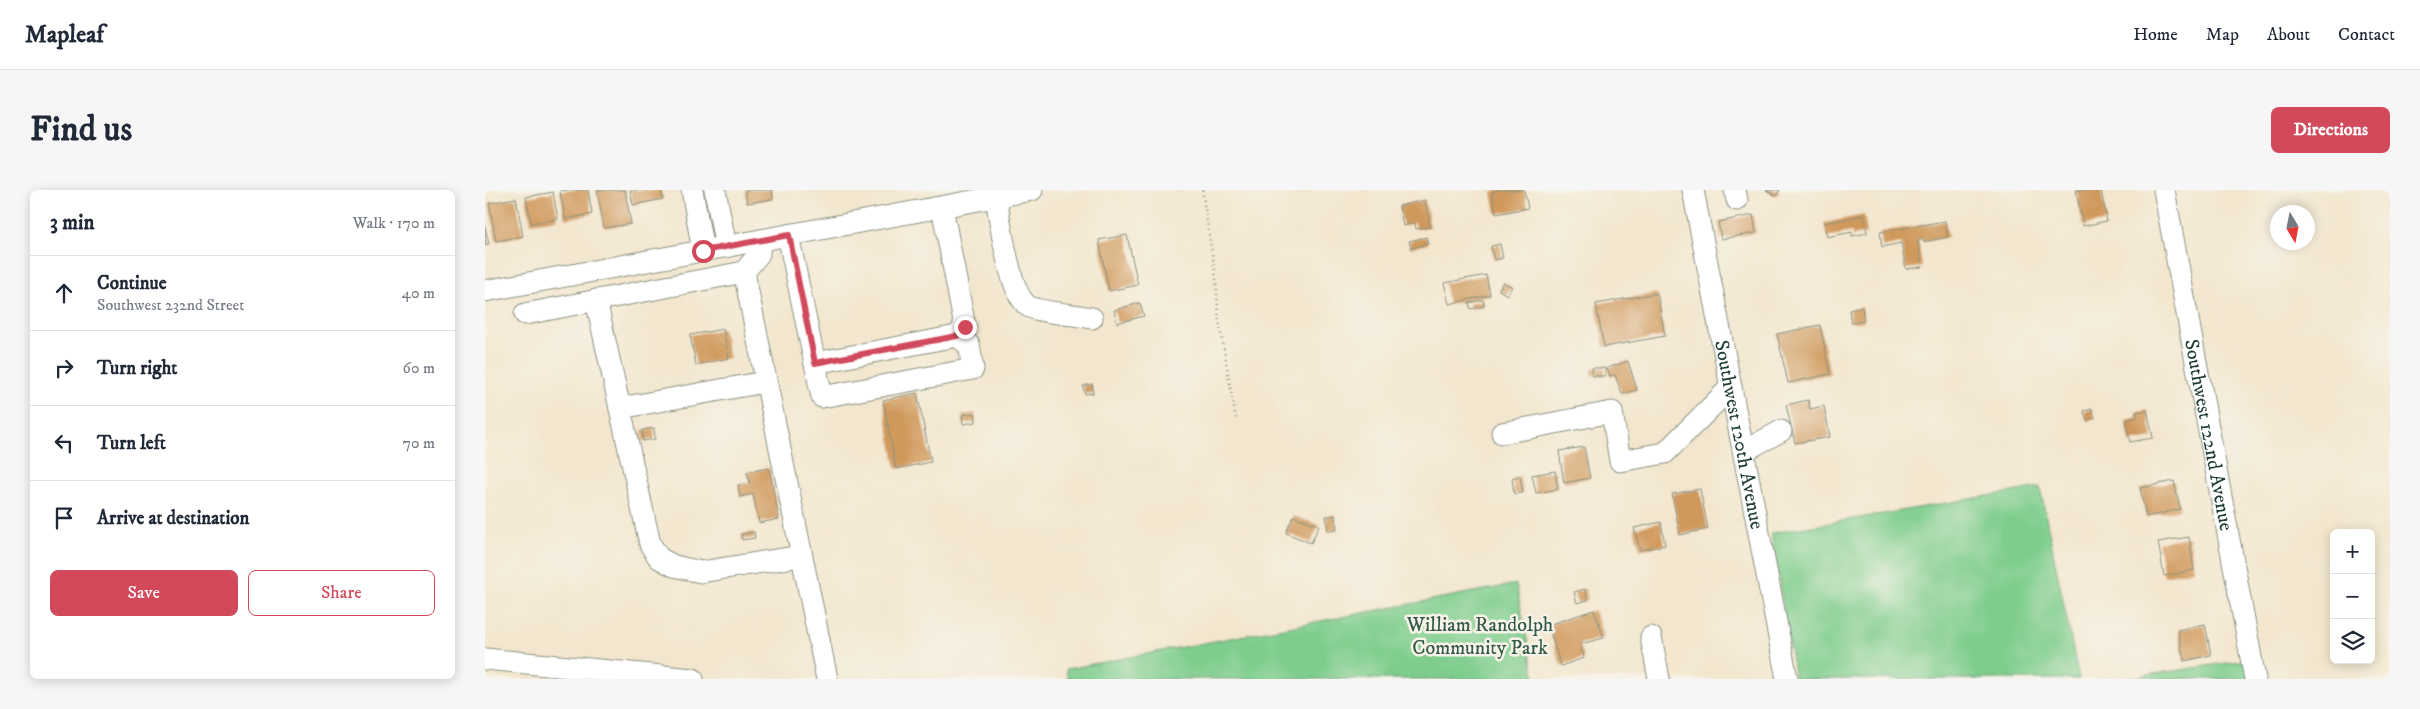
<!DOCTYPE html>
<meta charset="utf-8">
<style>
:root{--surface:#fff;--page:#f6f6f7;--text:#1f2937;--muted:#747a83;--line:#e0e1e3;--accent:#d1495b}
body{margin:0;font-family:"IM FELL DW Pica",serif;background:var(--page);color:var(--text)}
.controls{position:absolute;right:15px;bottom:15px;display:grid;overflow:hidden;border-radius:8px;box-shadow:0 2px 12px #0003}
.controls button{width:45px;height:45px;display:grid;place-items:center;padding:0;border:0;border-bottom:1px solid var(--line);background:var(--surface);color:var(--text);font:25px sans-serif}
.compass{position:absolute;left:1785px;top:15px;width:45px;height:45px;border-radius:50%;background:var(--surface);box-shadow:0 2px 12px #0003;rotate:170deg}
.stop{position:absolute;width:15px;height:15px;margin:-11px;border:4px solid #d1495b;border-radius:50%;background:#fff}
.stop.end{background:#d1495b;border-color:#fff;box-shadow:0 1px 5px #0008}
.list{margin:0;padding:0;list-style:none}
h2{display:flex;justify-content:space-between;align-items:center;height:65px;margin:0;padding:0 20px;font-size:21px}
h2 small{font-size:16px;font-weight:400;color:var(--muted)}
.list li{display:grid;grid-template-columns:32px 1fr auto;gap:15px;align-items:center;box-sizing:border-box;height:75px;padding:0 20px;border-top:1px solid var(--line)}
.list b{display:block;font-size:19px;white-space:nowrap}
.list p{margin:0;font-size:16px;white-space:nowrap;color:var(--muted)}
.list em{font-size:16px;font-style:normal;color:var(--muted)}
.actions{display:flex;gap:10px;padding:15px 20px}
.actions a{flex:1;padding:11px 0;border:1px solid var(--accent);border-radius:8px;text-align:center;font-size:18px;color:var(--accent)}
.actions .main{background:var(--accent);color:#fff}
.icon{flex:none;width:28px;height:28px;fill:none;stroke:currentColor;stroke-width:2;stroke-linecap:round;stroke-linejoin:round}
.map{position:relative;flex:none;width:1905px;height:489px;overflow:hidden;border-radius:8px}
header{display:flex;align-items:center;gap:30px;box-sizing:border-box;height:70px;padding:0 25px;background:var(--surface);border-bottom:1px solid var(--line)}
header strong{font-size:24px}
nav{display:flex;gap:28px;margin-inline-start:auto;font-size:18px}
.intro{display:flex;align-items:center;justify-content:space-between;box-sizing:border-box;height:120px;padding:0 30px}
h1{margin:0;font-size:35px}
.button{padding:12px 22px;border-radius:8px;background:var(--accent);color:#fff;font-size:18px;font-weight:700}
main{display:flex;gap:30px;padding:0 30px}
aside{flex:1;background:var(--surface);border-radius:8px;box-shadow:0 2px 12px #0003}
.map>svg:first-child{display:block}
.green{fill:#7ecd8d;stroke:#4e8560}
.building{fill:#d0995b}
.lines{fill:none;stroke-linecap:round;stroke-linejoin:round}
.minor-casing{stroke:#899281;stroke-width:23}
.path{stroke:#899281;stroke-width:2.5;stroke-dasharray:1 4;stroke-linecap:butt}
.minor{stroke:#fff;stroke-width:21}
.route{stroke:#d1495b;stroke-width:6}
.labels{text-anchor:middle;stroke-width:5;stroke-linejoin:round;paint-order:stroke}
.street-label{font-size:20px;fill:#1f3d34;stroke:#f7f3e8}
.park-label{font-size:20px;fill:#325a46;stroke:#f7f3e8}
</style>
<header>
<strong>Mapleaf</strong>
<nav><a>Home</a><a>Map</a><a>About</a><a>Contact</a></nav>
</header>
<div class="intro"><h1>Find us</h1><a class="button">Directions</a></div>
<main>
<aside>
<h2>3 min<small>Walk · 170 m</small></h2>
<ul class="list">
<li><svg class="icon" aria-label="ahead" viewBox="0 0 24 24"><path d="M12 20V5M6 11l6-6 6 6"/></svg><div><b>Continue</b><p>Southwest 232nd Street</p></div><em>40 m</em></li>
<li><svg class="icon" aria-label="right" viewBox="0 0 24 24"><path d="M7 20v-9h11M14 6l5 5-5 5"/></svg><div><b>Turn right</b></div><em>60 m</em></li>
<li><svg class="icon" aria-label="left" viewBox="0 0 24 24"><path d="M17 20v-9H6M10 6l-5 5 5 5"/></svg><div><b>Turn left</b></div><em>70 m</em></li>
<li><svg class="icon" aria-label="arrive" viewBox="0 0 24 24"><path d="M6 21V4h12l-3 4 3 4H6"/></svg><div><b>Arrive at destination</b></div></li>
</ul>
<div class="actions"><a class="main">Save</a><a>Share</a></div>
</aside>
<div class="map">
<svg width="1905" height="489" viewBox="0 0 1905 489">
<rect width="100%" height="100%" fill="#f7f3e8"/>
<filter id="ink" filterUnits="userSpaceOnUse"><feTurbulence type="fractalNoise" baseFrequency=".02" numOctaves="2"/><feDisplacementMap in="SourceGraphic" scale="10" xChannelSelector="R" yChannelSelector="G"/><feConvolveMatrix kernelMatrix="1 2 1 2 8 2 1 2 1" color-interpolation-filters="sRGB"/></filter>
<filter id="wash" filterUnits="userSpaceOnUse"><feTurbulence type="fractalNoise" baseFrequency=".0096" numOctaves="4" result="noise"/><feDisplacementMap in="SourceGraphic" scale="20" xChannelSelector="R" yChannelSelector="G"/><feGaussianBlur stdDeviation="1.12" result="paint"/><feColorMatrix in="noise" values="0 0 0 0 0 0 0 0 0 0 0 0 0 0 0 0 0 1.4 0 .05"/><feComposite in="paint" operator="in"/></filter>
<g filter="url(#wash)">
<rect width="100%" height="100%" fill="#f3e6ce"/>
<path class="green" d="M1555 297 1594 489H1310L1286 343Z
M1031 394 1050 489H583L581 479Z
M1761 470 1764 489H1635Z"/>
<g id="blocks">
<path class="building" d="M83 0H103L107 24 80 29 75 1Z
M112 0H140L146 34 119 38Z
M145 0H176L178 9 148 15Z
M260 0H287L288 9 262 13Z
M1015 0H1039L1043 18 1011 24 1007 2Z
M1281 0H1295L1291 6Z
M1591 0H1616L1622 31 1598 36Z
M68 2 73 29 46 33 41 7Z
M31 8 38 46 11 51 4 13Z
M940 10 945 37 931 39 930 33 918 36 914 16Z
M1268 25 1271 43 1236 49 1233 32Z
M1379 25 1382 43 1367 46V42L1342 47 1339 33Z
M1460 31 1463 47 1438 52V49L1433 50 1437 77 1421 79 1416 53 1397 57 1395 42Z
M0 37 4 54 0 55Z
M642 45 653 95 624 101 614 50Z
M941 47 943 54 926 58 924 51Z
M1015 54 1018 68 1009 70 1006 56Z
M1001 85 1005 105 964 114 959 93Z
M1018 92 1027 97 1022 105 1014 100Z
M1172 103 1180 146 1119 157 1111 114Z
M998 110 999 116 986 119 984 113Z
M655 113 659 126 632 133 629 120Z
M1377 117 1379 131 1366 133 1364 120Z
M1335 135 1345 184 1303 193 1292 144Z
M238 139 244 168 211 175 205 145Z
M1143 171 1152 200 1137 204 1130 185 1125 186 1122 178Z
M1107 178H1120V186H1107Z
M607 194 608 203 600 204 598 196Z
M432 203 446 272 411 279 398 210Z
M1323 210 1325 219 1339 216 1345 247 1310 253 1301 215Z
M1607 219 1610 228 1602 231 1599 221Z
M1662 220 1668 248 1645 252 1641 230 1652 227 1651 222Z
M490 223 491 232 478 234 477 225Z
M169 238 170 249 158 251 157 240Z
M1099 257 1105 288 1079 293 1074 261Z
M284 278 294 329 274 333 268 304 255 307 253 295 265 293 262 282Z
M1070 281 1073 299 1051 303 1047 285Z
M1035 286 1038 303 1029 304 1027 288Z
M1689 291 1695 319 1661 327 1655 298Z
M1215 299 1223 339 1195 345 1187 304Z
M850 325 852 340 843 341 841 326Z
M808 326 834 335 826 353 801 343Z
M1176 332 1180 355 1155 360 1149 338Z
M269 342 270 348 257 350 256 344Z
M1704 347 1709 380 1679 386 1673 352Z
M1100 399 1103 410 1092 413 1089 402Z
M1109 420 1119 448 1095 454 1099 468 1076 476 1063 435Z
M1720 434 1726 465 1699 471 1693 440Z"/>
</g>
</g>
<g filter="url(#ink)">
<use href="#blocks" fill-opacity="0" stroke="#899281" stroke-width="1"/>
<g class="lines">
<defs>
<g id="minor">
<path d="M207 0 218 61"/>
<path d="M230 0 241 57"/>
<path id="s1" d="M1208 0 1302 489"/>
<path d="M1250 0 1252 10"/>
<path id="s2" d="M1679 0 1770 489"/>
<path d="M511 7C515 30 524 103 543 116 552 122 593 125 607 128"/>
<path d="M303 45 337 207 488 179 484 155 472 146 480 137 457 17"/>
<path d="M275 50 274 64 259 82 342 489"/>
<path d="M0 101 547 0"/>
<path d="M111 110 165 354 174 368 189 376 216 382 316 366"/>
<path d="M40 124 259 82"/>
<path d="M330 173 472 146"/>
<path d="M135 218 280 192"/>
<path d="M1017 243 1127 222 1135 271 1180 263 1246 197"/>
<path d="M1259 261 1296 241"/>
<path d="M1166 447 1174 489"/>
<path d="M0 469 208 489"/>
</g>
</defs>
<use href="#minor" class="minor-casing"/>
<path class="path" d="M717 0 731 88 734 131 751 229"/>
<use href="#minor" class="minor"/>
</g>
</g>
<g class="lines" filter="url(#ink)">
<path class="route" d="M218 61 304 45 330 173 472 146 480 137"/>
</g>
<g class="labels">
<g class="street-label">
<text dy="7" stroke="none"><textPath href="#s1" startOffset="249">Southwest 120th Avenue</textPath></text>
<text dy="7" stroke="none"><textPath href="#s2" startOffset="249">Southwest 122nd Avenue</textPath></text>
</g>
<g class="park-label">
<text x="995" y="441">William Randolph<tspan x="995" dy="23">Community Park</tspan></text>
</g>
</g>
</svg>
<div class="controls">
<button>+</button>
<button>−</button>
<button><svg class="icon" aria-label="layers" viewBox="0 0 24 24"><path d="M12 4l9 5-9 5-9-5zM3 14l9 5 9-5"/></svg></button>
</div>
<svg class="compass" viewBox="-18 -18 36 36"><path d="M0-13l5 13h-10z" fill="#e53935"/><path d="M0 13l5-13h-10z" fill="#747a83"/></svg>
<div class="stop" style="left:218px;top:61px"></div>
<div class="stop end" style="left:480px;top:137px"></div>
</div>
</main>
